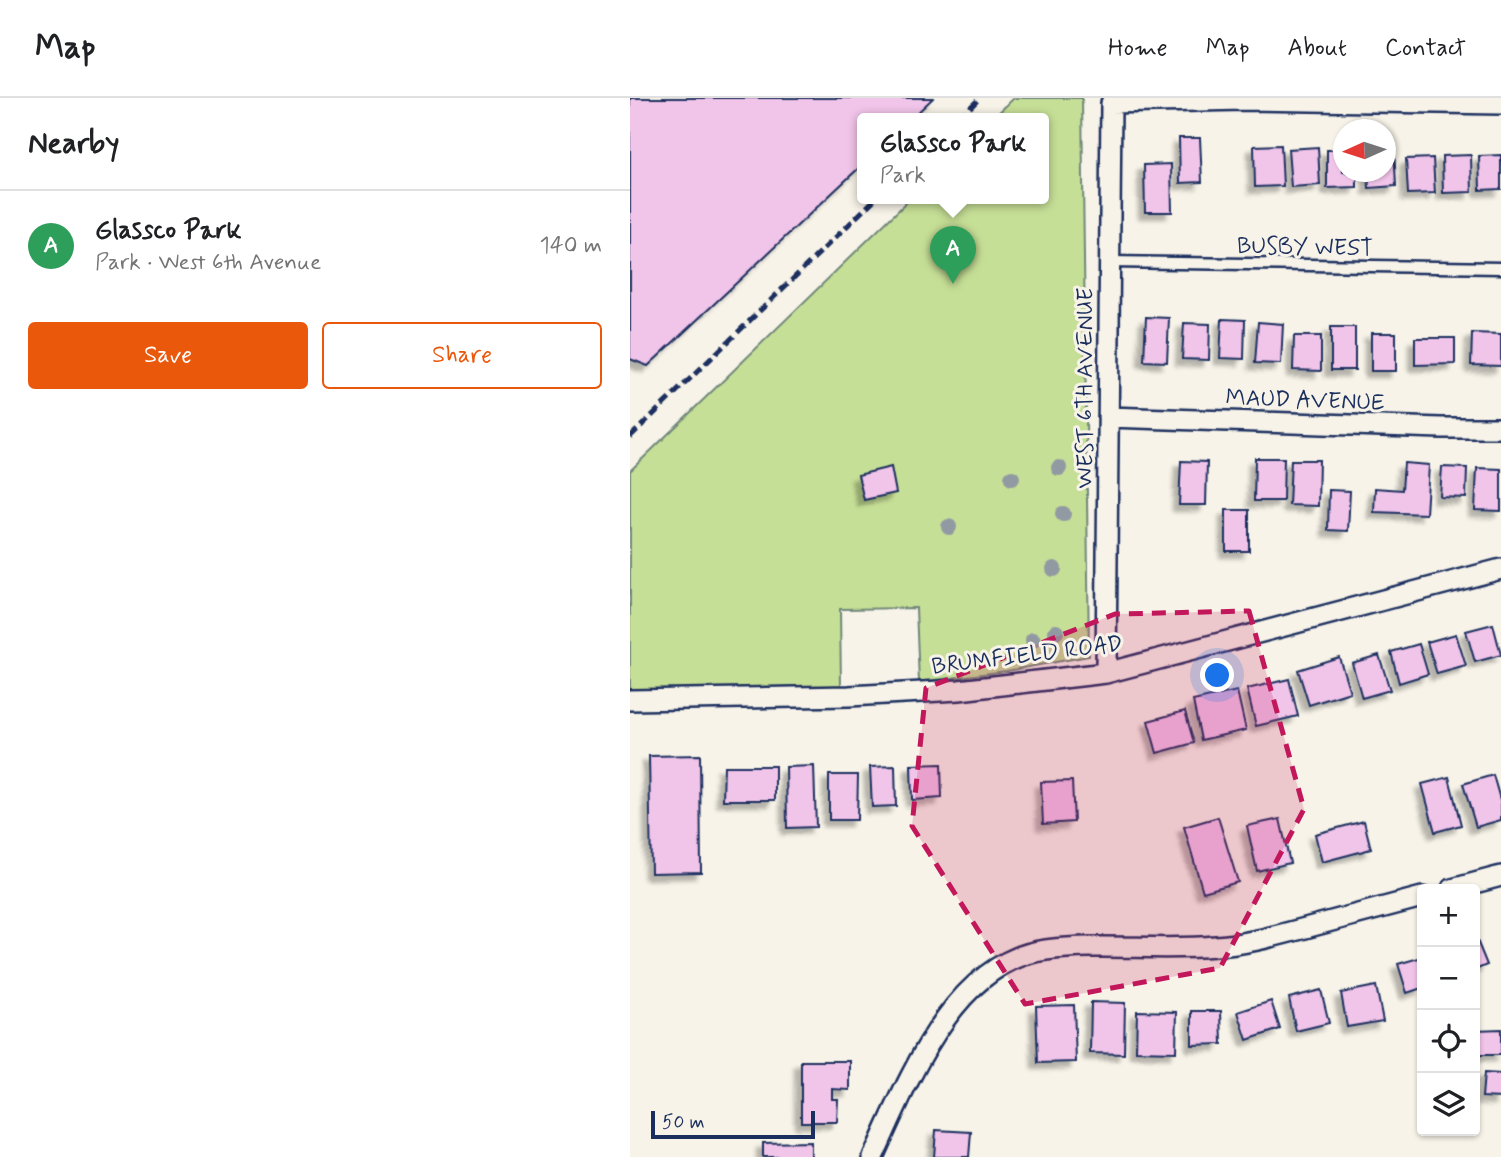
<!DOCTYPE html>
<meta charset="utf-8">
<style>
:root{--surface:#fff;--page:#f2f2f2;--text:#202124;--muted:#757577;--line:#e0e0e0;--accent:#ea580c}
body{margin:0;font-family:Mynerve,sans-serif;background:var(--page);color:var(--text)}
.controls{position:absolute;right:21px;bottom:21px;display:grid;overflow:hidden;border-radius:7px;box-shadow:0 2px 5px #0004}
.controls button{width:63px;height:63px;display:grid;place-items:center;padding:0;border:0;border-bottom:2px solid var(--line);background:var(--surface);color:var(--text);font:35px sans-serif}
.compass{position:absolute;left:703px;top:21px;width:63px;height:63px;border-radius:50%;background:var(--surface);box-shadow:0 2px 5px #0004;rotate:267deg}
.scale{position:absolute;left:21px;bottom:18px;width:164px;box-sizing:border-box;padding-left:7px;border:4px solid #1b2f5e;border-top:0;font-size:19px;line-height:24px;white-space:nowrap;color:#1b2f5e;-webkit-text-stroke:5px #f7f3e8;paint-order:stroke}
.you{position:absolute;left:588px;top:578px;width:24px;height:24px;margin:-18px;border:5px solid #fff;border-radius:50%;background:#1a73e8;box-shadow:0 0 0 10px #1a73e833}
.badge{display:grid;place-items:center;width:46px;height:46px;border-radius:50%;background:var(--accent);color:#fff;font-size:23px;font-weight:700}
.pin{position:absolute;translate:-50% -58px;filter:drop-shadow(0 2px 4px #0008)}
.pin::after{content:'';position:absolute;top:37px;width:24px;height:21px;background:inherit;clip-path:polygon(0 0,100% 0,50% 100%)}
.popup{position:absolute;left:227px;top:15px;width:192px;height:91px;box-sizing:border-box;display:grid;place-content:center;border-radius:7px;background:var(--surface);filter:drop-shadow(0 2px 5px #0005);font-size:23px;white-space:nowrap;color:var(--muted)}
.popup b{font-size:26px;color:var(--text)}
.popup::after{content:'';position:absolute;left:50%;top:100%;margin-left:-14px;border:14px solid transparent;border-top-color:var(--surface)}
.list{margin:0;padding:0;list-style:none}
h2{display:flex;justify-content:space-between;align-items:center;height:91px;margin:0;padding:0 28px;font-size:30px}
h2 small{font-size:23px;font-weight:400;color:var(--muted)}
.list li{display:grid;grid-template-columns:46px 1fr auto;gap:21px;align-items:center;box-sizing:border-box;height:112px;padding:0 28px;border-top:2px solid var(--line)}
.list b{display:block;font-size:26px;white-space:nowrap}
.list p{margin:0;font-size:23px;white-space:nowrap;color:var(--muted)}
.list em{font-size:23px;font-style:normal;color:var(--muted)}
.actions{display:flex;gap:14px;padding:21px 28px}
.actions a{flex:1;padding:16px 0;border:2px solid var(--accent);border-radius:7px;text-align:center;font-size:24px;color:var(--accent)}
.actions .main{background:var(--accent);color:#fff}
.icon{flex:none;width:38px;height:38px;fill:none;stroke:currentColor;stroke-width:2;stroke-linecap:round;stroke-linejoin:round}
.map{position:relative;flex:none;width:871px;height:1059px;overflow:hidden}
header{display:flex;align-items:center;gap:42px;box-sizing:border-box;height:98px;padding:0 35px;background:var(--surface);border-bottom:2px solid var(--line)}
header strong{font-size:33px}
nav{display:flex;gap:38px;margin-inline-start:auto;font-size:24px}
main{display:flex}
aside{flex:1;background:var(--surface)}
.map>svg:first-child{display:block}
.green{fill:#c6df96;stroke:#70877a;stroke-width:2}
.building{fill:#f1c4e9;stroke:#1b2f5e;stroke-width:2;filter:url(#shadow)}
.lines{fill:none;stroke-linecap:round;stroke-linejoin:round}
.service-casing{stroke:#1b2f5e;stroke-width:15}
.minor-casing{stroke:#1b2f5e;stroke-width:24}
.service{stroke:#f7f3e8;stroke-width:10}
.minor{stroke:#f7f3e8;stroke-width:19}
.rail{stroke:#1b2f5e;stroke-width:5;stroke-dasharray:10 5;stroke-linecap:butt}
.tree{fill:#919aa2}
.marked{fill:#c2185b;fill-opacity:0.2;stroke:#c2185b;stroke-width:5;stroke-dasharray:14 9;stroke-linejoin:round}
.labels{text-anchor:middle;stroke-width:6;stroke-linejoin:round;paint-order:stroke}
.street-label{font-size:23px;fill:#1b2f5e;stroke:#f7f3e8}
</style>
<header>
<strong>Map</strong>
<nav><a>Home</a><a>Map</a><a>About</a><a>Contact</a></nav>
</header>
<main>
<aside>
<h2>Nearby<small></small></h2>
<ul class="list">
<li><span class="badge" style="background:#2e9e5b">A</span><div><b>Glassco Park</b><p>Park · West 6th Avenue</p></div><em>140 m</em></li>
</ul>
<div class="actions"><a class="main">Save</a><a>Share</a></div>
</aside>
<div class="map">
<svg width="871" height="1059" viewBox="0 0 871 1059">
<defs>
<filter id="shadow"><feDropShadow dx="-6" dy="6" stdDeviation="2" flood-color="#0004"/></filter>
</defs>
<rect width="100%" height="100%" fill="#f7f3e8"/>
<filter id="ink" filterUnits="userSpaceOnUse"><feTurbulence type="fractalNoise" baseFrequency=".0143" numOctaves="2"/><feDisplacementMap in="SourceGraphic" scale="14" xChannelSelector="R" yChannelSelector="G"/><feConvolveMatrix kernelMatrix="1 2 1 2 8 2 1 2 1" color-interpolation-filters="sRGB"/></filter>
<g filter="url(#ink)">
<path class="green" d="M384 0H452L459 558 377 573 289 584 286 510 210 511 211 590 0 594V373L281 100H414V20H363Z"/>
<path class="building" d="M0 0H303L282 20H232V67L18 268 0 261Z
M549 40H570L572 84 550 85Z
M651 47 653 88 625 89 624 48Z
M764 48 766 88 739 90 738 74H755V49Z
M688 49 690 87 661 89 658 51Z
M697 52H713V74H727V89L697 90Z
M841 57 842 94 813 95 812 58Z
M871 57V91L850 92 849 58Z
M803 60 805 95 778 96 776 61Z
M541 66 542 114H515L514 67Z
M516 219 539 220 537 264 514 263Z
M592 221 615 222 614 261 590 260Z
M628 224 653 226 651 266 625 265Z
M554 225 580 226 579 262 552 261Z
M701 229H725V272H701Z
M741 235H766V273H741Z
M842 235 871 236V268L841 267Z
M664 238H691V273L663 272Z
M785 240H825V266L785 267Z
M625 360H654L653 403H624Z
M661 362H689L688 408 659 407Z
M551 363 577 364 576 407H549Z
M774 365 799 367 796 416 744 414 745 390 772 392Z
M261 369 266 395 234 402 228 377Z
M812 369 837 370 836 400 810 399Z
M847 370 871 371V413L845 412Z
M699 392 720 393 718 433 698 432Z
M596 412H619V453H596Z
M863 526 871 557 845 564 836 533Z
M826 536 836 568 807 576 797 544Z
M789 546 798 576 769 585 761 554Z
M749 557 760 592 732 600 722 565Z
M709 559 720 594 679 607 668 572Z
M659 581 668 618 626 628 617 591Z
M607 593 616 632 571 642 563 603Z
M555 613 564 645 527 655 518 623Z
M70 657 71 774 21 775 19 658Z
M311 666 312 700 282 702 281 667Z
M94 668H145V702H93Z
M184 668 186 729 157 730 156 669Z
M265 668 266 708 242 709 240 669Z
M199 677H228L227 722H199Z
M863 677 871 705V722L846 729 833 686Z
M819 679 831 727 805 734 792 686Z
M442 683 444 724 413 726 411 684Z
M588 719 608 784 573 794 554 729Z
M650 721 660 765 627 773 617 728Z
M734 723 741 751 692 764 685 736Z
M846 840 857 867 845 872V841Z
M792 859V890L777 895 768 866Z
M746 888 753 923 717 929 711 895Z
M691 892 699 925 666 933 659 900Z
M641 903 650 931 617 942 608 914Z
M461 904 495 905 494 956 460 955Z
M444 907 446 964 408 965 406 908Z
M507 913 547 914 546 954 506 953Z
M562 913H591L592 946 562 947Z
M871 931V957H845V932Z
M171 963H220V992L202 991V1001H208L207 1024H171Z
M854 975 871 976V1000L852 999Z
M306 1032 341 1034 339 1059H304Z
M181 1044V1059H133V1045Z"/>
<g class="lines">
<defs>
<path id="service" d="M479 164 871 170"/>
<path id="minor" d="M478 319 811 330H871
M476 575 481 5 614 2 871 6
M0 602 219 598 329 592 476 575 871 471
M822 791 871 778
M243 1059C277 986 323 863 416 852 472 845 529 853 586 848 618 846 648 837 679 829 717 819 755 809 792 799"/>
</defs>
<use href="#service" class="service-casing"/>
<use href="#minor" class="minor-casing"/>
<use href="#service" class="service"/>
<use href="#minor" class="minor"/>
<path class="rail" d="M329 20 350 0
M0 339 246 100"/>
</g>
<g class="tree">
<circle cx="429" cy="370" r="8"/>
<circle cx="382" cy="380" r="8"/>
<circle cx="433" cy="416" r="8"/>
<circle cx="319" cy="429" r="8"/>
<circle cx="424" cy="471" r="8"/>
<circle cx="426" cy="534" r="8"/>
<circle cx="403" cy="542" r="8"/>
</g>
</g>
<path class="marked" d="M619 513 674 711 590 870 395 906 282 728 296 590 485 516Z"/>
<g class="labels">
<g class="street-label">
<text transform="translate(675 148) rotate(1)" y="8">BUSBY WEST</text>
<text transform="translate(454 290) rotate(-90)" y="8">WEST 6TH AVENUE</text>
<text transform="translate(675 301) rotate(2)" y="8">MAUD AVENUE</text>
<text transform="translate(397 556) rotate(-7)" y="8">BRUMFIELD ROAD</text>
</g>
</g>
</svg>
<div class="controls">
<button>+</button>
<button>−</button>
<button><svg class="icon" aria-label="locate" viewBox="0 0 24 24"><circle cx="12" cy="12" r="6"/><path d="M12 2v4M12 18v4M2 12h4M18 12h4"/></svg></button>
<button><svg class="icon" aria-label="layers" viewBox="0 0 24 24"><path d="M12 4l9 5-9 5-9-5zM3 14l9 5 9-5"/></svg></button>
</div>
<svg class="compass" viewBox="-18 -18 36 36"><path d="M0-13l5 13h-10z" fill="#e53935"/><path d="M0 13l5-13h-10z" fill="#757577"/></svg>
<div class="scale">50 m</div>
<div class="you"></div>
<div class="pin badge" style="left:323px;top:186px;background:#2e9e5b">A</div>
<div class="popup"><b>Glassco Park</b>Park</div>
</div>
</main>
